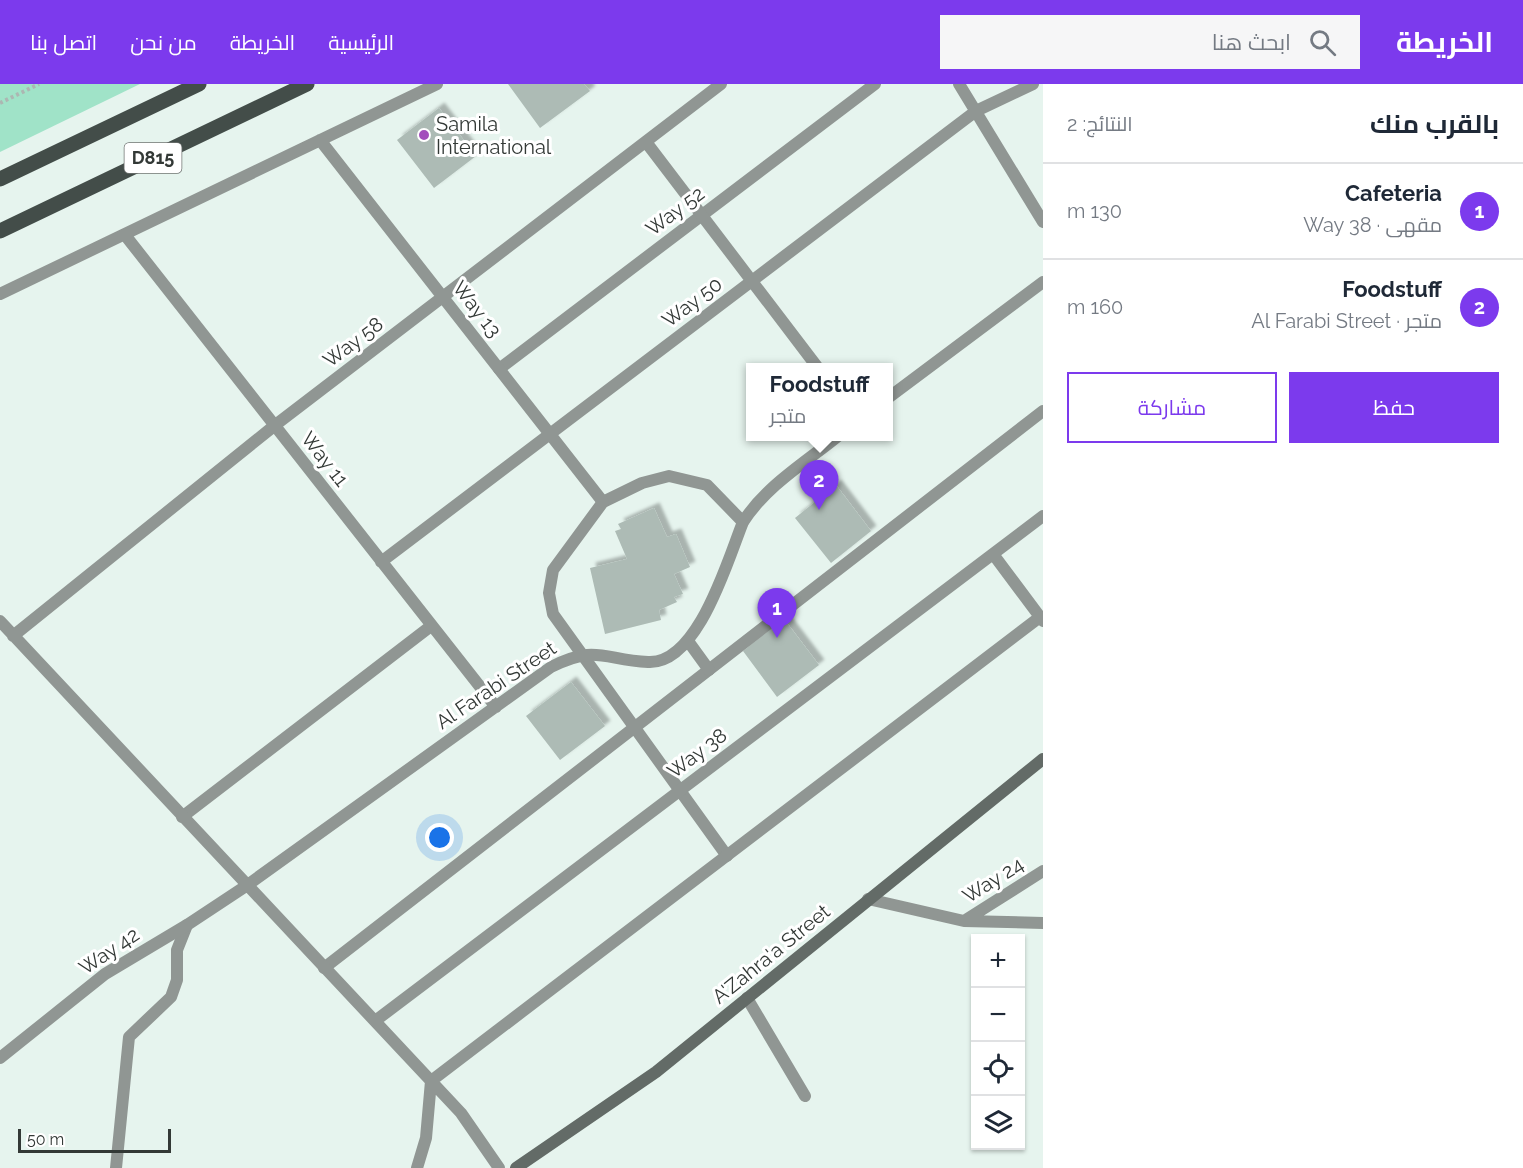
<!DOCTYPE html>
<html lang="ar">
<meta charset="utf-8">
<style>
:root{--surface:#fff;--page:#f6f6f7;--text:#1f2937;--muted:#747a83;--line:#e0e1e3;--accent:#7c3aed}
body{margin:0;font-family:Raleway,Cairo,sans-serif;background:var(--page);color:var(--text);direction:rtl}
.controls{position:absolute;right:18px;bottom:18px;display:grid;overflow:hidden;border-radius:0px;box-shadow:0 2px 4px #0004}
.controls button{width:54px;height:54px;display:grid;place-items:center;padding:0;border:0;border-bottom:2px solid var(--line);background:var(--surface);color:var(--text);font:30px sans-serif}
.scale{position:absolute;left:18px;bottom:15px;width:153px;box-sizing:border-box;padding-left:6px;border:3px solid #333936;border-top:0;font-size:16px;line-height:21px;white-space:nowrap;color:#333936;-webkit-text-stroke:4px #fff;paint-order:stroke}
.you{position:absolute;left:440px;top:754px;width:21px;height:21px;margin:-15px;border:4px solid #fff;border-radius:50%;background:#1a73e8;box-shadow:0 0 0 9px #1a73e833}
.badge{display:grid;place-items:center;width:39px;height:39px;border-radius:50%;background:var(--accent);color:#fff;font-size:20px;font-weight:700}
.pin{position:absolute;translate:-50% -50px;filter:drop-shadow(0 2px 3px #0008)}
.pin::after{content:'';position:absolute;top:32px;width:21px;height:18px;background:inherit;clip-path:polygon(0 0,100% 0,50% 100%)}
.popup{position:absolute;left:746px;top:279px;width:147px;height:78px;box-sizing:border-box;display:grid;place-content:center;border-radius:0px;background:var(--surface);filter:drop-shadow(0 2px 4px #0005);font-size:20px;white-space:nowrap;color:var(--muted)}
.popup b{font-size:22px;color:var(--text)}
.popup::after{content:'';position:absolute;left:50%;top:100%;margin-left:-12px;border:12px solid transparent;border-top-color:var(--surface)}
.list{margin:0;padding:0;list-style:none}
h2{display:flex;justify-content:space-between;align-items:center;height:78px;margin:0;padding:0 24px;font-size:26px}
h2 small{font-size:20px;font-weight:400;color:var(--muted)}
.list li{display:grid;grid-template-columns:39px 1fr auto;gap:18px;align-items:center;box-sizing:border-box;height:96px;padding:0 24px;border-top:2px solid var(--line)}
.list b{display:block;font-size:22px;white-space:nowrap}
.list p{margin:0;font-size:20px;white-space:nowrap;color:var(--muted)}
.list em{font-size:20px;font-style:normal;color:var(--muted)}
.actions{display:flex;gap:12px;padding:18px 24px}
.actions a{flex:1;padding:14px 0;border:2px solid var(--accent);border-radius:0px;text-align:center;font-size:21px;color:var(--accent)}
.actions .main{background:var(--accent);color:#fff}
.icon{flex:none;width:33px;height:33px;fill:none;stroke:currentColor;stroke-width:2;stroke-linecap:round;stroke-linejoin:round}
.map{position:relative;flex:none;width:1043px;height:1084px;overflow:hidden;direction:ltr}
header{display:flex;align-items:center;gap:36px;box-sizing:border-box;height:84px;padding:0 30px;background:var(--accent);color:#fff}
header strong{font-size:28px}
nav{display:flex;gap:33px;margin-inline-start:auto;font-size:21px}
.search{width:420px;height:54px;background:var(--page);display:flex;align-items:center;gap:15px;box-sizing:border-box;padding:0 21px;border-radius:0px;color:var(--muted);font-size:22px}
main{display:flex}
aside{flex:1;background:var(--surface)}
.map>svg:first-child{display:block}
.green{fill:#a0e3c8}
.building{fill:#adbbb5;filter:url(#shadow)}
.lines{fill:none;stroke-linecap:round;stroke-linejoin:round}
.path{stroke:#acb7b2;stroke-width:4;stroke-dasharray:3 3;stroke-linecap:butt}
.lane{stroke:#909693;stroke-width:12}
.street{stroke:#909693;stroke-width:12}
.secondary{stroke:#636b67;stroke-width:12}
.primary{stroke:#434d49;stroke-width:15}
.poi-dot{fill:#a34ebc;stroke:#fff;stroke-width:2}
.labels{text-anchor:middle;stroke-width:6;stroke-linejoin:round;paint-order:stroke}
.shield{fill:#fff;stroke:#707472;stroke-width:1.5}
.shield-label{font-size:18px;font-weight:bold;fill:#333936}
.poi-label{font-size:20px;fill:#333936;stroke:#fff;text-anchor:start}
.street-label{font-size:20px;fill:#333936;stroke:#fff}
</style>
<header>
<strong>الخريطة</strong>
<div class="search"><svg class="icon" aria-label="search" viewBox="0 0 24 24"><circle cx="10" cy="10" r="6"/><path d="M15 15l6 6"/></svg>ابحث هنا</div>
<nav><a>الرئيسية</a><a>الخريطة</a><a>من نحن</a><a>اتصل بنا</a></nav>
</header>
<main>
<aside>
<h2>بالقرب منك<small>النتائج: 2</small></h2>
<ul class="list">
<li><span class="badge">1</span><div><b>Cafeteria</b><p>مقهى · Way 38</p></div><em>130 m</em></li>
<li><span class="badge">2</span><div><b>Foodstuff</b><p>متجر · Al Farabi Street</p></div><em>160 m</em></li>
</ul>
<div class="actions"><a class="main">حفظ</a><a>مشاركة</a></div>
</aside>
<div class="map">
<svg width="1043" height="1084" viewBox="0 0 1043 1084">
<defs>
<filter id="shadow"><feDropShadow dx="5.5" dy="-5.5" stdDeviation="1.5" flood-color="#0004"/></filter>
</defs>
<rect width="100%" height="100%" fill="#e6f4ee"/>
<path class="green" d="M0 0H140L0 68Z"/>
<path class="building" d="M508 0H584L590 7 540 44Z
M439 24 476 72 434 104 397 56Z
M836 401 871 447 831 479 795 434Z
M654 424 667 453 676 450 690 483 674 490 683 510 674 513 677 518 659 526 661 536 605 550 590 484 627 475 615 447 621 445 618 440Z
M784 535 819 581 777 613 743 567Z
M571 598 605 642 560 676 526 632Z"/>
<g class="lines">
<path class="path" d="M0 19 39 0"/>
<path class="lane" d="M976 27 1033 0
M499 285 875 0
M182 733 431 542
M727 772 553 530 549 509 553 486 603 418 642 399 669 392 707 401 743 438
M324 884 1043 327
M116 1084 129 953 171 913 177 896V866L187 841"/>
<path class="street" d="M959 0 1043 138
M320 56 603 418
M646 58 818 284
M125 151 496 623
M0 210 437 0
M888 314 1043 198
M993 470 1043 537
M381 478 976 27
M0 537 461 1029 499 1084
M13 552 274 342 721 0
M688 557 709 586
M868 815 964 837 1043 839
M964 837 1043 787
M747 914 805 1012
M375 937 1043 432
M0 974 105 890 187 841 246 802 551 583C596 560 604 576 648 578 698 581 728 475 743 438 766 402 806 378 838 352
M417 1084 426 1054 431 997 1040 533"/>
<path class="secondary" d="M516 1084 656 988 1043 675"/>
<path class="primary" d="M0 95 199 0
M0 147 307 0"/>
</g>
<circle class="poi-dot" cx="424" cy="51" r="6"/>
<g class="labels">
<rect class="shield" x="124.5" y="59" width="57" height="30" rx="4.5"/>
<g class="shield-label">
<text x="153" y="80">D815</text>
</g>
<g class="poi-label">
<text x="436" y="47">Samila<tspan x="436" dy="23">International</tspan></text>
</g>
<g class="street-label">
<text transform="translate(675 127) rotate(-37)" y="7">Way 52</text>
<text transform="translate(692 218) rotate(-37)" y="7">Way 50</text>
<text transform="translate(477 225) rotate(52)" y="7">Way 13</text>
<text transform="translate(353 258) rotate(-37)" y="7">Way 58</text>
<text transform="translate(325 375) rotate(52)" y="7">Way 11</text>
<text transform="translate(496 601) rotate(-34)" y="7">Al Farabi Street</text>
<text transform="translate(697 669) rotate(-37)" y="7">Way 38</text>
<text transform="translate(993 796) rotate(-32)" y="7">Way 24</text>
<text transform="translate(109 867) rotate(-34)" y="7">Way 42</text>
<text transform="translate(771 870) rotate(-39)" y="7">A'Zahra'a Street</text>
</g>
</g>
</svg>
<div class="controls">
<button>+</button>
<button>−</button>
<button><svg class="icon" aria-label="locate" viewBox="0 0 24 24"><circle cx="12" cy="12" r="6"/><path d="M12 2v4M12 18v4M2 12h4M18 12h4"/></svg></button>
<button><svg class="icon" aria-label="layers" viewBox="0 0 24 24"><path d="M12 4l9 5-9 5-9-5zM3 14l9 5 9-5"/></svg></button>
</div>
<div class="scale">50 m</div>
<div class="you"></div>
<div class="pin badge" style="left:777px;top:554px">1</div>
<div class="pin badge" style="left:819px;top:426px">2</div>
<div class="popup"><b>Foodstuff</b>متجر</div>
</div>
</main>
